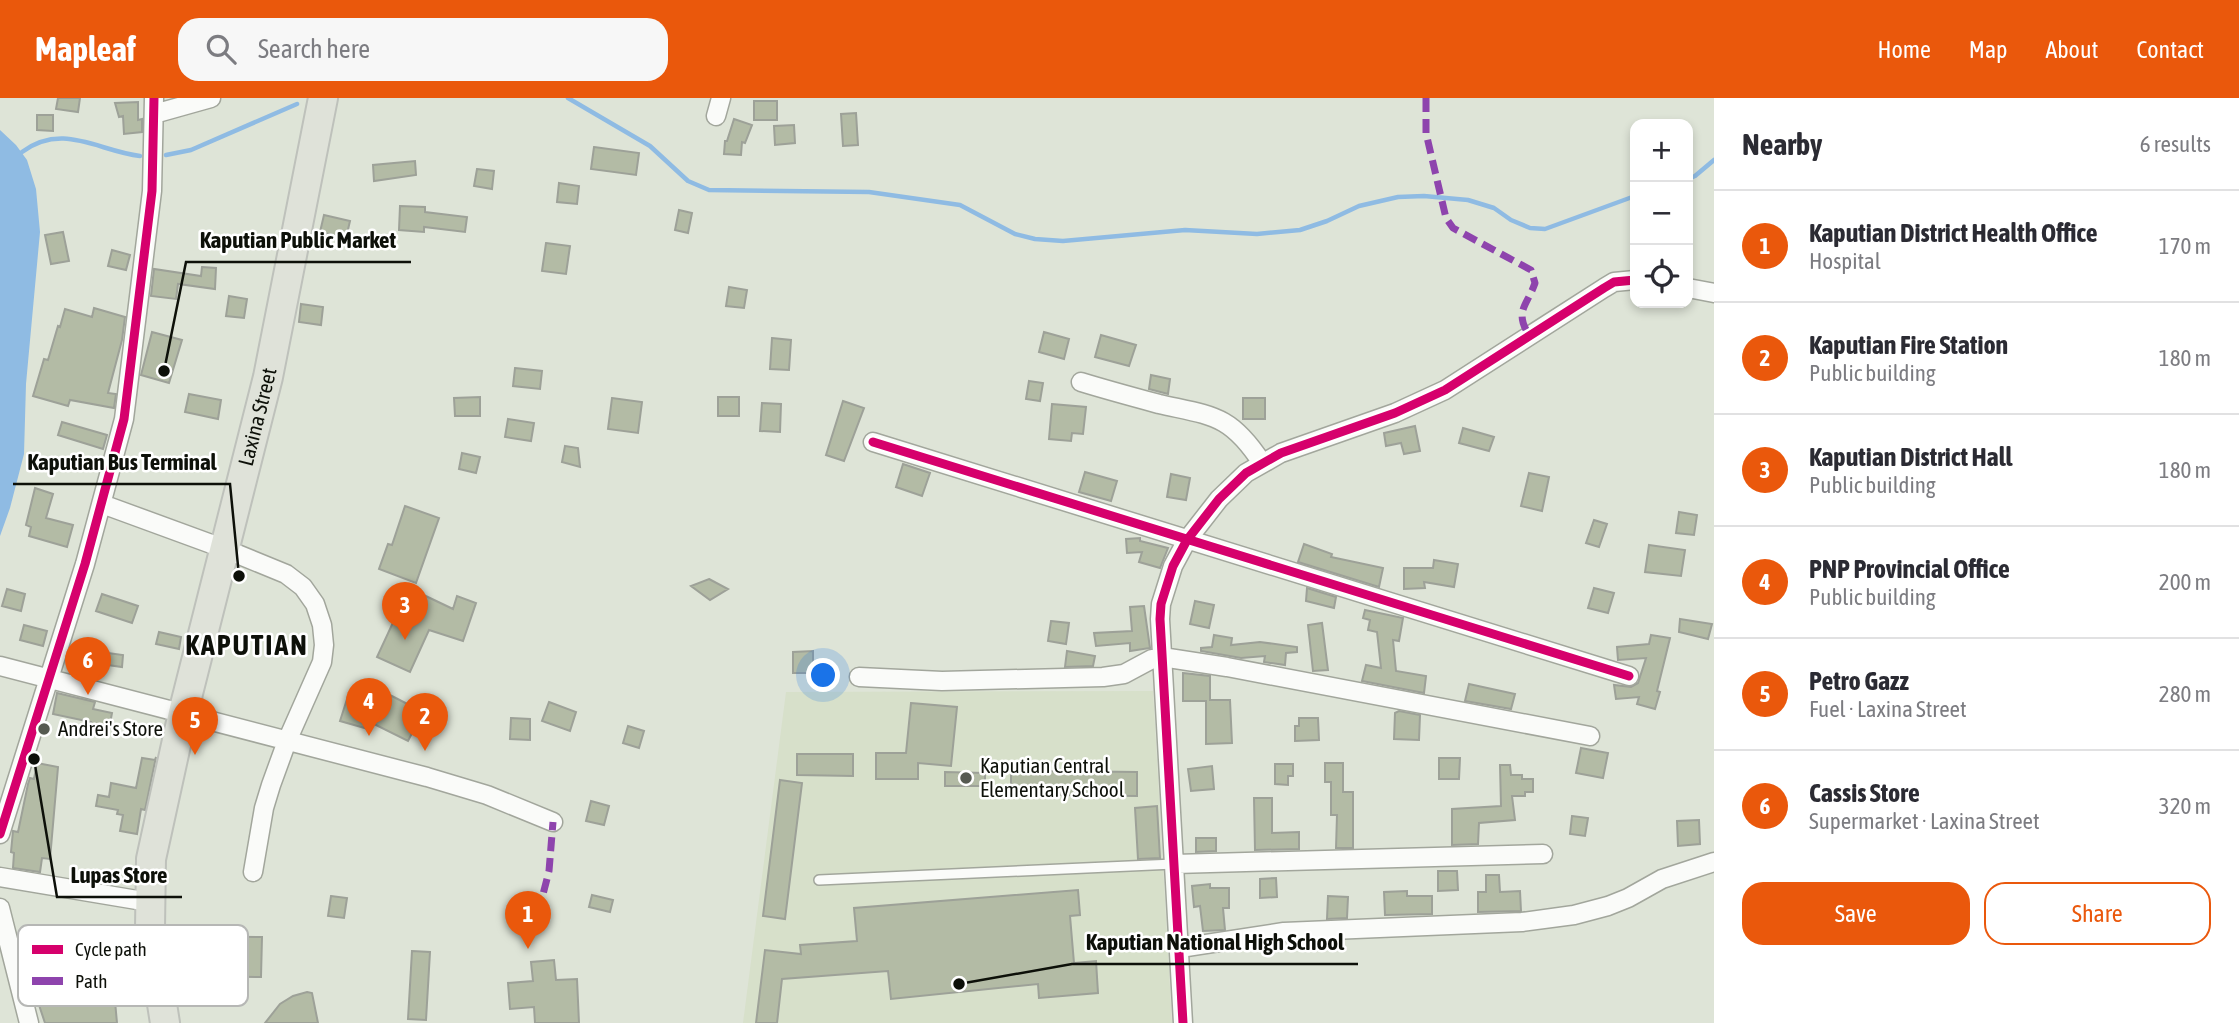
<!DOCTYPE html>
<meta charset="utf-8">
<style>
:root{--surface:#fff;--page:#f7f7f7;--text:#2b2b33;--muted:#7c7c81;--line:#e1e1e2;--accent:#ea580c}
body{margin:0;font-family:"Asap Condensed",sans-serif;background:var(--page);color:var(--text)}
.controls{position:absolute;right:21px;top:21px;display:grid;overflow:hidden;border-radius:14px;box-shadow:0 4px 10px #0003}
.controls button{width:63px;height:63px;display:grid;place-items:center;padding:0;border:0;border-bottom:2px solid var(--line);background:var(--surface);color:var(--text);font:35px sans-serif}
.you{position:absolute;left:824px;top:578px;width:24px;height:24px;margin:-18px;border:5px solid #fff;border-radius:50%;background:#1a73e8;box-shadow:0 0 0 10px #1a73e833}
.badge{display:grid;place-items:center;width:46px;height:46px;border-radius:50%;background:var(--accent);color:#fff;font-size:23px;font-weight:700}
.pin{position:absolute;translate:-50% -58px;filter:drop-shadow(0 2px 4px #0008)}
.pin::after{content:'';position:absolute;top:37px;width:24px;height:21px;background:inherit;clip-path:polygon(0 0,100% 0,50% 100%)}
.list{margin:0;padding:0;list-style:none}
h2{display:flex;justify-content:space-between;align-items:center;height:91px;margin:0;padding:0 28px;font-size:30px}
h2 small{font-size:23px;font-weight:400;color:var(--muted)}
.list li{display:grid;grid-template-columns:46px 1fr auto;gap:21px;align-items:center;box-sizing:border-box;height:112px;padding:0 28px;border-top:2px solid var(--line)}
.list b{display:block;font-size:26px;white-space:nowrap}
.list p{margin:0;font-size:23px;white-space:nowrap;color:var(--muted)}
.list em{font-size:23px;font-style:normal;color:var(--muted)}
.actions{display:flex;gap:14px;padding:21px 28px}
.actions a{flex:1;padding:16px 0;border:2px solid var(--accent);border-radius:21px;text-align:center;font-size:24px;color:var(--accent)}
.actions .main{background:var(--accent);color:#fff}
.icon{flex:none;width:38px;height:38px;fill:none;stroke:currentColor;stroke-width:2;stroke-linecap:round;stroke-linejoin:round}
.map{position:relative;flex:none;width:1714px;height:925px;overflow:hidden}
header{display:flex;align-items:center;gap:42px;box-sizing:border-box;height:98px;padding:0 35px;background:var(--accent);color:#fff}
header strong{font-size:33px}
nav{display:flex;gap:38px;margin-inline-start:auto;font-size:24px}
.search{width:490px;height:63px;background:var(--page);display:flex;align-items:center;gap:18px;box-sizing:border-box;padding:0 24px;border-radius:21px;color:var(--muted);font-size:26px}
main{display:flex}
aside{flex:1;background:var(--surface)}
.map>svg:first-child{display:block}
.built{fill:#d7e0ca}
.water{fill:#8fbbe3}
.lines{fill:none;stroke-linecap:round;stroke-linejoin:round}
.stream{stroke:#8fbbe3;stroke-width:4.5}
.building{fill:#b3bba5;stroke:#9da198;stroke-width:2}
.service-casing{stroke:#a2a69c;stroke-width:12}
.minor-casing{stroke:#a2a69c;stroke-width:21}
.primary-casing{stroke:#bec1bb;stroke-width:32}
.service{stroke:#fafbf9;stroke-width:9}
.minor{stroke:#fafbf9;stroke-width:18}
.primary{stroke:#dfe2d9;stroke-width:28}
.quiet{stroke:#8e44ad;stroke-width:7;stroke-dasharray:14 7;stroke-linecap:butt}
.cycleway-casing{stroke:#fff;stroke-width:13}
.cycleway{stroke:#d6006c;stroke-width:9}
.poi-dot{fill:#565a51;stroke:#fff;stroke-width:2.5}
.labels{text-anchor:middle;stroke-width:5;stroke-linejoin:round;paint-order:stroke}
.street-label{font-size:21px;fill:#0d1009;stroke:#fff}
.poi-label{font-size:21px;fill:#0d1009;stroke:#fff;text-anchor:start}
.district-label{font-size:28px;font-weight:bold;letter-spacing:2px;fill:#0d1009;stroke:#fff}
.key{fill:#fff;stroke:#b6b7b5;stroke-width:2}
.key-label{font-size:19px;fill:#0d1009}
.leader{fill:none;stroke:#0d1009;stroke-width:2.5}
.callout-dot{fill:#0d1009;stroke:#fff;stroke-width:2.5}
.callout-label{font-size:23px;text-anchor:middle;font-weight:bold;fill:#0d1009;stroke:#fff;stroke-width:5;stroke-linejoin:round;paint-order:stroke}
</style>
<header>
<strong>Mapleaf</strong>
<div class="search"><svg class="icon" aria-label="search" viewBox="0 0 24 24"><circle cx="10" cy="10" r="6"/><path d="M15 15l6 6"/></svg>Search here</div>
<nav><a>Home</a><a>Map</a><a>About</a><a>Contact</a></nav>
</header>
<main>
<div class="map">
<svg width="1714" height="925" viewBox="0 0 1714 925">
<rect width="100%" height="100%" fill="#dee4d7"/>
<path class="built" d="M1153 593 1172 925H743L786 594Z"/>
<path class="water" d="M0 32 16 47 27 62 36 91 40 134 26 286 24 356 10 410 0 438Z"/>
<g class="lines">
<path class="stream" d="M568 0 650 48 688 83 709 92 869 94 960 107 1015 136 1035 141 1063 143 1185 132 1257 136 1300 132 1327 123 1359 108 1398 99 1424 98 1468 102 1494 110 1511 122 1530 130 1545 131 1635 98
M22 54C63 24 98 53 140 58
M166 57 191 52 297 6
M1688 81 1695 78 1714 62"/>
</g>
<path class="building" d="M58 0H80L78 14 56 11Z
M754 3H777V22H754Z
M138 4V22L142 21V34L124 36 123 18 119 19 115 5Z
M856 15 858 47 843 48 841 16Z
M37 17H53V33L37 32Z
M734 21 752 27 745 45 742 44 741 57 724 56 725 43H727Z
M794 27 795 45 775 47 774 28Z
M594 49 639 55 636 77 591 71Z
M415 63 416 77 374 83 373 67Z
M477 71 494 73 492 91 474 88Z
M559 85 579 88 577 106 557 104Z
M400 108 425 109V114L467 119 465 134 424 129V134L399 132Z
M679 112 692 115 688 135 675 132Z
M324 117 350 123 346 140 320 134Z
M63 134 69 163 51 166 45 137Z
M546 145 570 148 566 176 542 173Z
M112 152 130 157 126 172 108 168Z
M202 169 216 170 215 191 178 186 176 201 151 198 154 171 201 178Z
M729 189 747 192 744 210 726 208Z
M229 198 247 201 244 220 226 218Z
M301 206 323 209 321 227 299 224Z
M94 210 125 219 122 242 108 295 116 296 114 310 70 302 68 308 33 298 44 261 48 262 58 228 60 229 65 211 92 219Z
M152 234 182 242 169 285 141 277Z
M1044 234 1069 241 1064 261 1039 254Z
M1101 237 1136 247 1129 268 1095 259Z
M772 240 791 242 789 272 770 271Z
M515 270 542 273 540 291 513 288Z
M1151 277 1170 281 1168 296 1149 291Z
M1029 283 1043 285 1040 303 1026 301Z
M189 296 221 302 218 321 185 314Z
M480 299V318H455L454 300Z
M718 299H739V318H718Z
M612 300 642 304 638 335 608 331Z
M1243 300H1265V321H1243Z
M843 303 864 310 844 363 826 357Z
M762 305 781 306 780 334 760 333Z
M1052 306 1086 309 1083 336 1072 335 1071 343 1049 341Z
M508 321 534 325 531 343 505 339Z
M62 324 107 337 103 351 58 337Z
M1415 328 1420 353 1404 356 1401 345 1386 348 1384 335Z
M1463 330 1494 339 1489 353 1459 345Z
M565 348 578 350 580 369 562 364Z
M462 355 480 359 476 375 459 371Z
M903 366 930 375 922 398 896 389Z
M1085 374 1117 383 1111 403 1079 394Z
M1529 375 1549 379 1542 413 1521 408Z
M1171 376 1190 380 1186 402 1167 399Z
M35 390 53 396 46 420 73 427 67 449 29 438 31 429 26 427Z
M405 408 439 420 416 485 379 471 388 446 392 447Z
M1679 414 1697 417 1694 437 1676 435Z
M1594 422 1607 426 1599 449 1586 445Z
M1140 440V443L1168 450 1160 470 1139 464 1142 454 1127 455 1126 441Z
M1304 446 1332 456 1331 459 1383 470 1379 489 1298 464Z
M1649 447 1685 452 1681 478 1645 474Z
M1434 462 1458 466 1454 489 1424 484 1425 490 1404 491V470H1433Z
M709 481 728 491 710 502 691 488Z
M409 490 453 511 457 498 476 505 463 543 429 532 410 574 377 559Z
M1307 490 1336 499 1334 510 1306 503Z
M1594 490 1614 495 1608 515 1588 510Z
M7 491 25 496 21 513 2 508Z
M102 496 138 508 132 525 96 513Z
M1195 503 1214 507 1209 530 1190 526Z
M1144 508 1150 550 1130 553V545L1096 548 1094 535 1132 533 1130 509Z
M1365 512 1403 520 1399 543 1393 542 1396 573 1426 578 1424 595 1362 583 1366 567 1381 570 1377 534 1368 532 1370 522 1363 520Z
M1680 521 1712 526 1708 541 1679 534Z
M1051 523 1069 525 1066 546 1048 543Z
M1322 525 1328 572 1313 573 1308 527Z
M24 527 47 533 43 548 20 542Z
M159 534 181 539 179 551 156 546Z
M1214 537 1232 540 1231 547 1260 544 1297 549V554L1286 555 1285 567 1264 564 1265 558 1241 560 1201 553V550L1212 549Z
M1651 537 1670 540 1657 593 1660 594 1655 611 1637 606 1639 599 1616 601 1614 587 1631 589 1638 585 1646 560 1618 562 1617 549 1649 546Z
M80 544 108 555 123 557 122 569 94 565 93 568 73 561Z
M813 553V575H793V554Z
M1067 553 1095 558 1093 568 1065 569Z
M1183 575 1210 578V602H1230L1232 645 1206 646V603H1183Z
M1469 586 1515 596 1511 611 1465 603Z
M57 595 95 604 93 611 112 615 108 636 89 633 91 624 53 616Z
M386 595 423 614 408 643 370 624 368 631 340 623 348 598 379 608Z
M549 604 576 614 570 633 542 623Z
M911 605 957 609 951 668 918 665V681H876V655H906Z
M1399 613 1420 617 1419 642 1394 641 1395 615Z
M511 620 530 621V642L510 641Z
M1299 620H1318L1319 642 1295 643V628H1299Z
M628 628 644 633 639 650 623 645Z
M1581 650 1608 655 1603 680 1576 675Z
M797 656H853V678L797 677Z
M156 659 145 712 141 711 137 736 120 733 123 717 117 716 118 712 96 708 98 697 109 699 111 685 136 690 142 660 155 662Z
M1439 660H1460L1459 681H1439Z
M37 665 58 669 50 761 42 760 40 774 13 770 14 755 11 754 13 733 18 734 28 686 30 680 34 681Z
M1325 665H1343V694H1353V750H1336L1337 717H1331V684H1325Z
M1275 666H1293V678H1288V687L1275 686Z
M1500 667H1510L1511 677H1522V681H1533V694H1525V698H1512L1515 722 1479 725 1478 746 1452 747V711L1501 708Z
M1212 668 1214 691 1191 693 1188 671Z
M1052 673 1137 674V698L1051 697 1052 692H1011V674Z
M945 674 985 675V688H945Z
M780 682 802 685 785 821 763 818Z
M1254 700H1272V735L1299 734V751L1255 752Z
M591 703 609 708 604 727 586 723Z
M1157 708 1160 760 1138 761 1135 710Z
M1572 718 1588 720 1585 738 1570 736Z
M1699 722 1700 746 1678 748 1677 723Z
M1196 740H1216V753L1196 754Z
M1438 773H1457L1458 792 1438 793Z
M1486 777H1499L1500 794 1520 793 1521 813 1478 814V794H1486Z
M1276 780 1277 799 1260 800V781Z
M1210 786V790H1229V810H1223L1225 832 1203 833 1200 808 1194 809 1192 788Z
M1078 792 1080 817 1070 818 1074 865 1096 863 1098 895 1039 900 1038 886 891 901 888 873 782 881 777 925H756L765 852 801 856 800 847 857 843 854 810Z
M1407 793V798H1432V816L1385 817 1384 794Z
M592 797 613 802 610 814 589 809Z
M331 798 347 800 344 820 328 818Z
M1328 798 1348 799 1347 820 1327 821Z
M190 838 262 839 261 879 189 878Z
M412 853 430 854 426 922 408 921Z
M554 862 556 882 577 881 579 925H535L534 909 510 911 508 885 533 883 531 864Z
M53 865 61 889 103 876V867H116V892H114L117 925H45L35 895H33L27 872Z
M307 894 312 895 318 925H265L280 906 293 898Z"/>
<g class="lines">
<defs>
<path id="service" d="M819 782 1174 766"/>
<path id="minor" d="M154 16 211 0
M716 18 721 0
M1688 190 1714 195
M1081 284C1107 292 1133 299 1159 306 1212 318 1230 316 1262 365
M873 344 1629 578
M102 406 225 451 286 476 303 489 315 506 322 527 324 547 322 564 287 643 271 687 264 710 253 774
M0 568 427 679 487 697 553 724
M859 579 942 583 1103 579 1124 576 1152 561 1162 559 1227 569 1590 638
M0 736 85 466 124 321 152 93 154 0
M1175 766 1543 756
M0 779 149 804
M0 810 29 925
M1180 850 1284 834 1522 824 1574 817 1608 808 1628 800 1662 781 1714 764
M1183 925 1160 521 1161 506 1173 468 1187 442 1219 401 1246 375 1281 355 1395 315 1445 292 1604 190 1614 184 1635 182"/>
<g id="primary">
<path id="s1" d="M165 925 150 830 151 761 183 615 268 279 323 0"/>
</g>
</defs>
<use href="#service" class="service-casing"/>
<use href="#minor" class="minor-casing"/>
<use href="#primary" class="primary-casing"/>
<use href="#service" class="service"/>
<use href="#minor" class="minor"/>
<use href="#primary" class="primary"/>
<path class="quiet" d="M1426 0V35L1446 120 1453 130 1531 172 1535 185C1527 208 1514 213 1529 237
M533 835 549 773 553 724"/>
<defs>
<path id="cycleway" d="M873 344 1629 578
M0 736 85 466 124 321 152 93 154 0
M1183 925 1160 521 1161 506 1173 468 1187 442 1219 401 1246 375 1281 355 1395 315 1445 292 1604 190 1614 184 1635 182"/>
</defs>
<use href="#cycleway" class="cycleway-casing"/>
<use href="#cycleway" class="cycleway"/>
</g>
<g class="poi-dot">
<circle cx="44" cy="631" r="7"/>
<circle cx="966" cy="680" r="7"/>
</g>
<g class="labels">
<g class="street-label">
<text dy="7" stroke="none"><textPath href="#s1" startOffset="620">Laxina Street</textPath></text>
</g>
<g class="poi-label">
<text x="58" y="638">Andrei's Store</text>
<text x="980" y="675">Kaputian Central<tspan x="980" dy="24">Elementary School</tspan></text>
</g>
<g class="district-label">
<text x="247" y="557">KAPUTIAN</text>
</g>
</g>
<rect x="18" y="827" width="230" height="81" rx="10" class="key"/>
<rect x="32" y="847" width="31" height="9" fill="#d6006c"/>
<rect x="32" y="879" width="31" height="8" fill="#8e44ad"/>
<g class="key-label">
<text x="75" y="858">Cycle path</text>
<text x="75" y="890">Path</text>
</g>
<path class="leader" d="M164 273L186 164H411M239 478L230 386H13M34 661L57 799H182M959 886L1072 866H1358"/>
<g class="callout-dot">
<circle cx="164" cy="273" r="7"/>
<circle cx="239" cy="478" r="7"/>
<circle cx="34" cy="661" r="7"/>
<circle cx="959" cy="886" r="7"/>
</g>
<g class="callout-label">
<text x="298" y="150">Kaputian Public Market</text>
<text x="122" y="372">Kaputian Bus Terminal</text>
<text x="119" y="785">Lupas Store</text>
<text x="1215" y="852">Kaputian National High School</text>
</g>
</svg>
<div class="controls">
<button>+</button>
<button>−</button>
<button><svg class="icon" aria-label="locate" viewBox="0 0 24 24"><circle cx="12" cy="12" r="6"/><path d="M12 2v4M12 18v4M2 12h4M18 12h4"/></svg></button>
</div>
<div class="you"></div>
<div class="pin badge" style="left:528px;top:851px">1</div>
<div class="pin badge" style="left:425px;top:653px">2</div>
<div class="pin badge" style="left:405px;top:542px">3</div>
<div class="pin badge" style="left:369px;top:638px">4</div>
<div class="pin badge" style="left:195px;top:657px">5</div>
<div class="pin badge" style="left:88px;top:597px">6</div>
</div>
<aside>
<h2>Nearby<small>6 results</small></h2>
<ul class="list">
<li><span class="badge">1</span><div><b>Kaputian District Health Office</b><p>Hospital</p></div><em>170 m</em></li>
<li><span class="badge">2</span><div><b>Kaputian Fire Station</b><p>Public building</p></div><em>180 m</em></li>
<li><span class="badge">3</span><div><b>Kaputian District Hall</b><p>Public building</p></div><em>180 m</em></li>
<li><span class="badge">4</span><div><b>PNP Provincial Office</b><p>Public building</p></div><em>200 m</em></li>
<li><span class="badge">5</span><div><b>Petro Gazz</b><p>Fuel · Laxina Street</p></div><em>280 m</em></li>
<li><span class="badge">6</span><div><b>Cassis Store</b><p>Supermarket · Laxina Street</p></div><em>320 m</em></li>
</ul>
<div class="actions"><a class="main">Save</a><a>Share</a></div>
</aside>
</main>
